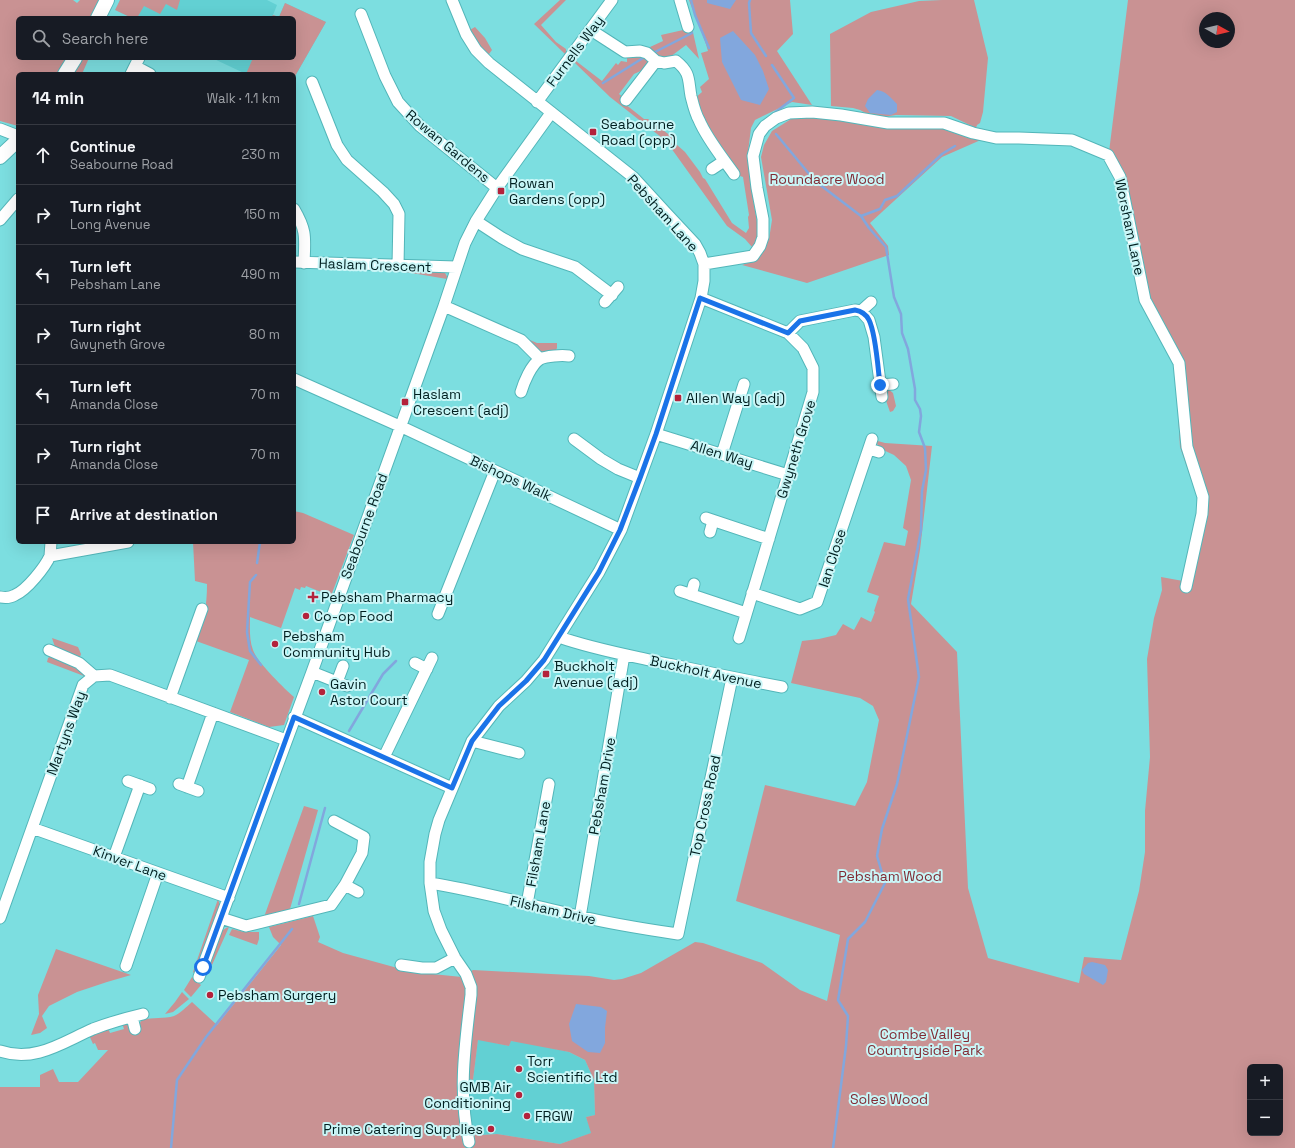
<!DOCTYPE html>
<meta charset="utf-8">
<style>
:root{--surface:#171b24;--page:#20242c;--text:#f1f3f6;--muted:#9ea1a6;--line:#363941}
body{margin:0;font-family:"Space Grotesk",sans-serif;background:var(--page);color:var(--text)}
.controls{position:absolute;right:12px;bottom:12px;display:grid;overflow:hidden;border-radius:6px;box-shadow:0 4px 16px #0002}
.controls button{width:36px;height:36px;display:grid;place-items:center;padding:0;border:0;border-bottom:1px solid var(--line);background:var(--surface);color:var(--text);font:20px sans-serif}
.compass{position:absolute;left:1199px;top:12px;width:36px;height:36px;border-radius:50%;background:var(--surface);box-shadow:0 4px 16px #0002;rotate:98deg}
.stop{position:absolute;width:12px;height:12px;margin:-9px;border:3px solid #1a73e8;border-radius:50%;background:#fff}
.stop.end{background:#1a73e8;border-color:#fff;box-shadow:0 1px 4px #0008}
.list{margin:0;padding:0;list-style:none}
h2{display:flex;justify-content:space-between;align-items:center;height:52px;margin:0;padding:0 16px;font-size:17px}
h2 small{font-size:13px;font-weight:400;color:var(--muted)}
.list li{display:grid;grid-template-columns:26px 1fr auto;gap:12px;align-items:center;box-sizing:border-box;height:60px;padding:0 16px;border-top:1px solid var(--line)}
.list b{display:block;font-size:15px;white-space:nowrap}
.list p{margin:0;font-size:13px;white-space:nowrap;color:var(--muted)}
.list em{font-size:13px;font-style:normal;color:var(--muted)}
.icon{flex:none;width:22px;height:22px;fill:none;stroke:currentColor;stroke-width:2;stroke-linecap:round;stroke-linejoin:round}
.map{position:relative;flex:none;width:1295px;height:1148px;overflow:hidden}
.search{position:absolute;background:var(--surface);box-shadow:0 4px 16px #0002;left:16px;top:16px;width:280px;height:44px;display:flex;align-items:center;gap:10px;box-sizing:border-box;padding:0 14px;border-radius:6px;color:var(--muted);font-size:15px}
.panel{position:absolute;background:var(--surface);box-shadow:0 4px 16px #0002;left:16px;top:72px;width:280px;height:472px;border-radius:6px}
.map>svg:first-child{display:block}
.built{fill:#62d0d3}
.green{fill:#c99293;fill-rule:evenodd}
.water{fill:#82a7dd}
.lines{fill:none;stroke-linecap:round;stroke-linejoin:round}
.stream{stroke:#82a7dd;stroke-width:2.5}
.minor-casing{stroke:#53b6b9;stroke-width:13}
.major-casing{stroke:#53b6b9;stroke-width:16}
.minor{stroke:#fff;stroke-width:11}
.major{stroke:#fff;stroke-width:14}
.route{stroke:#1a73e8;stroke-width:5}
.poi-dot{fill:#b4223b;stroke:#c9f6f7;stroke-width:1.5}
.labels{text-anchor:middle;stroke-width:4;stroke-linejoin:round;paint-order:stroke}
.street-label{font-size:14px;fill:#001f20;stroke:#c9f6f7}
.poi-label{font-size:14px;fill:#001f20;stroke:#c9f6f7;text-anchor:start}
.park-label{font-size:14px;fill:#812b34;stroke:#c9f6f7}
</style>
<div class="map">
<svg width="1295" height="1148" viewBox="0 0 1295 1148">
<rect width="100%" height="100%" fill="#7cdee0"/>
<path class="built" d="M120 0H267L277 5 273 15 279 17 285 3 326 22 294 78V74H246L212 58H294V18H132L116 10Z
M478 1039 509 1046 510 1041 523 1042 569 1052 585 1060 594 1080 595 1115 586 1117 592 1133 560 1144 497 1134 482 1135 469 1132 467 1078 473 1080Z"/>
<path class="green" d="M0 0H73L77 3 80 0H100L91 18H18V58H68L58 74H18V126L0 121Z
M120 0H180L177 10 166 4 160 14 144 6 137 18H132L115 10Z
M560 0H566L541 25 556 42 566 49V55L534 24Z
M689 0H790L793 34 777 51 812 105 792 102 755 120 751 128 748 152 749 168 751 187 757 222 758 240 752 247 745 239 727 226 666 141 610 97 575 63 576 61 602 81 616 63 618 65 621 61 627 62V57L645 56 651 61 645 69 634 74 619 94 623 97 625 104 644 119H648L675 139 676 144 685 152 700 172 703 178 705 179 732 223 746 233 749 228 748 217 749 215 743 177 737 175 704 124 695 98 702 92 700 87 709 79 701 53 708 51C703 33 695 17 689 0Z
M942 0H974L988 58 983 112 980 123 977 125 976 128 951 116 896 115 883 117 871 116 860 110 853 108 831 106 830 34 871 12 919 1Z
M1128 0H1295V1148H0V1087H40V1075L53 1069 59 1082H78L108 1050H98L95 1043 93 1044 89 1035 108 1028 110 1033 124 1029 122 1023 127 1022 140 1030 139 1024 142 1020C153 1017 164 1019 174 1016 181 1013 186 1007 192 1002L217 1025 281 945 273 937 269 927 313 916 320 937 318 942 343 953 412 972 462 977 473 970 589 976 614 980 622 979 641 973 695 942 703 943 762 963 800 990 827 1001 840 935 736 901 765 785 855 806 867 782 879 720 873 706 860 698 791 683 802 641 819 639 836 635 843 624 854 630 861 617 871 622 875 612 874 611 879 596 867 592 884 542 905 546 908 531 903 528 911 480 906 466 894 455 881 449 874 440 885 443 932 446 920 550 911 604 957 652 968 888 988 958 1079 983 1084 957 1121 960 1139 891 1145 852V811L1150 757 1147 659 1154 618 1162 590 1161 577 1183 581 1197 515 1198 500 1180 447 1175 365 1142 301 1109 152ZM1205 18H1229V42H1205ZM478 1040 509 1046 511 1041 569 1052 585 1060 594 1080 595 1115 586 1117 591 1133 560 1144 497 1134 482 1135 469 1132 467 1078 473 1080ZM1250 1067H1280V1133H1250Z
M285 3 326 22 294 78V74H246L253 58H294V18H271L273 15 279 17Z
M475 27 485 38 492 50 489 54 483 53 468 31Z
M692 28 699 59 686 45 666 60 652 52 650 47 663 41 661 35Z
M80 58H89L82 74H71Z
M800 117H815L930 125 983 139 942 157 870 223 888 246 889 255 807 283 742 265 754 261 758 257 769 239 772 220 761 157 764 145 772 131 791 119Z
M399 269 439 271 445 273 448 278 447 279 400 271Z
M525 338 537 343H557V348L555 352 540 354Z
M887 388 893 393 896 406 893 411 890 412 885 398Z
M294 511 303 513 354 535 331 596 306 586 305 588 301 587 300 590 295 588 281 628 250 617C250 627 249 640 253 650 257 662 284 688 294 697L284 725 269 727 230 712 249 660 196 641C204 619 207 607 207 584L195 581 193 542H294Z
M52 638 78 647 81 654 80 657 71 656 56 650Z
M53 654 86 673 84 676 47 662 48 658Z
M304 806 318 810 290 909 264 917Z
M218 899 220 906 195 974 193 972Z
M229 927 212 965 210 961C214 951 217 929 229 927Z
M232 929 244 932H259V939L257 945 229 935Z
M56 949 131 975 107 982 77 992 49 1006 42 1016 47 1028 40 1033 31 1035 39 1014 38 995Z
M192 977 201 985 191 997 184 990Z
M182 992 189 999 173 1012 165 1014 175 1002Z"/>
<path class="water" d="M707 0H736L730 9 707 3Z
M733 31 755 55 763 71 769 89 760 105 741 100 722 62 720 38Z
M877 90C886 91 891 98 897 104V112L891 115 870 113 865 106 868 99Z
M1092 962 1105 965 1108 970 1106 982 1103 985 1084 974 1082 970 1088 963Z
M576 1004 601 1007 607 1011 605 1028V1043L600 1053 588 1052 572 1041 569 1024Z"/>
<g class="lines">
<path class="stream" d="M691 0 695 15 709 48
M750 0 749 3 751 33 766 56
M655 52 692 33
M772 65 794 98 773 114
M603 83 643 58
M776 134 815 181 861 216 869 228 886 247 894 297 901 314 902 333 908 349 915 389V400L920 409 921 416 919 432 925 448 926 470 922 491 921 530 908 599 919 677 897 784 882 829 877 856 885 883 865 922 848 939 838 1000 848 1016 846 1046 833 1148
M861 216 880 209 885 200 897 196 942 154 955 146
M257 563 260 542
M256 575 250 582 247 632 250 651 261 665
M349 731 383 674 396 661
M299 904 325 808
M171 1148 177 1080 206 1037 292 929"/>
<defs>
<path id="minor" d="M452 0 466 34 476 50 489 63 633 177 666 213 695 244 700 253 704 264V281L701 298 656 434 621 530 599 572 544 660 526 681 499 706 472 741 439 820 435 834 430 862V883L434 911 441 930 455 958 466 974 471 987V995C465 1046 458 1091 469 1142
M680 0 688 27
M361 14 385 76 398 102 420 126 497 188
M591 30 625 52 640 51 647 53 656 61 664 63 676 61C691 73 688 80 691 96 693 104 695 113 699 120 707 139 722 157 734 174
M135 66 150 74
M131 74 139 58
M312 82 337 145 347 160 383 192 394 204 399 214 398 266
M626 100 656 61
M537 102 612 0
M0 129 18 136
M712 169 724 161
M294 209C307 231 305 238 304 263
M0 220 18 199
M476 221 502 238 522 249 575 267 612 295
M294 262 456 267
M704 264 753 256 760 246 763 237V219L757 188 753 156 759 134 765 126 776 118 789 113 812 112 841 115 888 123H944L973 133 996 138H1019L1072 140 1108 155 1120 177 1145 300 1179 363 1187 447 1203 497 1202 514 1186 587
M701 298 788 333 803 348 813 368V392L739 638
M605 302 618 287
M444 306 521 340 540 359
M861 311 871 302
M788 333 800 321 855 310 861 311 869 320 874 337 882 397
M294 379 404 428 621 530
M880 385 893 384
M521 392C524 382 531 365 540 359 546 356 562 355 569 356
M656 434 788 475
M574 439 601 459 618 469 640 478
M869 449 879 452
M722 454 744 384
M706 518 769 539
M710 532 713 521
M50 556 51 542
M680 591 746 613
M752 593 800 609 817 602 872 439
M691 595 694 584
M0 597C5 598 10 598 15 595 27 590 45 567 50 556L128 542
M438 614 495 471
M559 637C590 648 622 654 654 661 697 670 739 679 782 687
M49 650 79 663 94 676
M415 663 427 669
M312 672 347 686
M337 682 343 666
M170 698 202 609
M294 717 452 788
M472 741 519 753
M384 757 432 658
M128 781 150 789
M179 784 198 791
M187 787 213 713
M32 828 229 898
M114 857 140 785
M430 883C480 891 529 905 579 916 611 924 644 929 678 934L732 678
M345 885 358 892
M527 904 549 784
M580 917 624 655
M0 918 83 685 94 676 110 675 286 740
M221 918 246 926 331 905 345 885 362 853 364 837 334 821
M401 965 422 968H436L455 958
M126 966 158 873
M199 977 312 672 444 306 465 243 476 221 497 188 551 113
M132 1017 135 1029
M0 1051C35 1063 63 1042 93 1029 109 1023 126 1018 143 1014"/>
<path id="major" d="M98 18 107 0
M65 74 75 58
M0 157 18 140"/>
</defs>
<use href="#minor" class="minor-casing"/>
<use href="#major" class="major-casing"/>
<use href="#minor" class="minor"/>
<use href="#major" class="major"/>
</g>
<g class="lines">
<path class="route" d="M203 967 294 717 452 788 472 741 499 706 526 681 544 660 599 572 620 530 640 478 656 434 700 298 788 333 800 321 855 310C861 311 866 314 869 320 876 334 878 369 880 385"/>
</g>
<g class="poi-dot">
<rect x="589" y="128" width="8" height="8" rx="2"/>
<rect x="497" y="187" width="8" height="8" rx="2"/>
<rect x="674" y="394" width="8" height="8" rx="2"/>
<rect x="401" y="398" width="8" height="8" rx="2"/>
<path d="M311 591h4v4h4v4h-4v4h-4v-4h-4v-4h4z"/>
<circle cx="306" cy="616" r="4"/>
<circle cx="275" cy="644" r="4"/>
<rect x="542" y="670" width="8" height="8" rx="2"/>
<circle cx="322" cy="692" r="4"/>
<circle cx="210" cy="995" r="4"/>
<circle cx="519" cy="1069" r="4"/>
<circle cx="519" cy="1095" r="4"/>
<circle cx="527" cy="1116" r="4"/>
<circle cx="491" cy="1129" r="4"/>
</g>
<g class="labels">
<g class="street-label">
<text transform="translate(575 51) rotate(-53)" y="5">Furnells Way</text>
<text transform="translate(448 146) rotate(40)" y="5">Rowan Gardens</text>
<text transform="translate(663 213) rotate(48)" y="5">Pebsham Lane</text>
<text transform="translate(1130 227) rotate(78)" y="5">Worsham Lane</text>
<text transform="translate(375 265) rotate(2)" y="5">Haslam Crescent</text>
<text transform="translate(796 449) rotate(-73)" y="5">Gwyneth Grove</text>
<text transform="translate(722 454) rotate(17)" y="5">Allen Way</text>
<text transform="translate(511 478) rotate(25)" y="5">Bishops Walk</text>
<text transform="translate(364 526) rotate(-70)" y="5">Seabourne Road</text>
<text transform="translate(832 558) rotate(-72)" y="5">Ian Close</text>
<text transform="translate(706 672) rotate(12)" y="5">Buckholt Avenue</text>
<text transform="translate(66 733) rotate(-70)" y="5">Martyns Way</text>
<text transform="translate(602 786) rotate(-80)" y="5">Pebsham Drive</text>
<text transform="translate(705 806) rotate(-78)" y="5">Top Cross Road</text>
<text transform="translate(538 844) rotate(-80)" y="5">Filsham Lane</text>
<text transform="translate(130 863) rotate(20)" y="5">Kinver Lane</text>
<text transform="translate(553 910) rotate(13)" y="5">Filsham Drive</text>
</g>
<g class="poi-label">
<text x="601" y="129">Seabourne<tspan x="601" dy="16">Road (opp)</tspan></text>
<text x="509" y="188">Rowan<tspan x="509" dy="16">Gardens (opp)</tspan></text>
<text x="413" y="399">Haslam<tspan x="413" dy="16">Crescent (adj)</tspan></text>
<text x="686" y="403">Allen Way (adj)</text>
<text x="321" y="602">Pebsham Pharmacy</text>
<text x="314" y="621">Co-op Food</text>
<text x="283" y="641">Pebsham<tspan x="283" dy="16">Community Hub</tspan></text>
<text x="554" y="671">Buckholt<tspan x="554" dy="16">Avenue (adj)</tspan></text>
<text x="330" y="689">Gavin<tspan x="330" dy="16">Astor Court</tspan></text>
<text x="218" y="1000">Pebsham Surgery</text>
<text x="527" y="1066">Torr<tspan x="527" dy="16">Scientific Ltd</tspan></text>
<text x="511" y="1092" text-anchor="end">GMB Air<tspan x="511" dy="16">Conditioning</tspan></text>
<text x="535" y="1121">FRGW</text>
<text x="483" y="1134" text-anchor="end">Prime Catering Supplies</text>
</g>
<g class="park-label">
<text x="827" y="184">Roundacre Wood</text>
<text x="890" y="881">Pebsham Wood</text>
<text x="925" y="1039">Combe Valley<tspan x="925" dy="16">Countryside Park</tspan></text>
<text x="889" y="1104">Soles Wood</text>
</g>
</g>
</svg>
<div class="controls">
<button>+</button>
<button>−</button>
</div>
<svg class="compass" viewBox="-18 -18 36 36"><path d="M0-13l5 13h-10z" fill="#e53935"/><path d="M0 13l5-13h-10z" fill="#9ea1a6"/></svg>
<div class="stop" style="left:203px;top:967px"></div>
<div class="stop end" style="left:880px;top:385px"></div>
<div class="search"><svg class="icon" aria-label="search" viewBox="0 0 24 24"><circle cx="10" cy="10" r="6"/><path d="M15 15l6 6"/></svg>Search here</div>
<section class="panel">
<h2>14 min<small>Walk · 1.1 km</small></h2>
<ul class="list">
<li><svg class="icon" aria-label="ahead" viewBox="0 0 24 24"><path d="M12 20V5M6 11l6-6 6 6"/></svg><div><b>Continue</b><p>Seabourne Road</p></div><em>230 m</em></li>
<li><svg class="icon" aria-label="right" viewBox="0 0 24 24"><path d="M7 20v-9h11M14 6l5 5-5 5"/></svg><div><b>Turn right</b><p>Long Avenue</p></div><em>150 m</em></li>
<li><svg class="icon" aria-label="left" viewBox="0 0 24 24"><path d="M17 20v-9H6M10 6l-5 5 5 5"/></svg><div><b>Turn left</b><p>Pebsham Lane</p></div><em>490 m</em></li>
<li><svg class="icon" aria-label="right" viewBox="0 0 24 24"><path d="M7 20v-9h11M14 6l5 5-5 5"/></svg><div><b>Turn right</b><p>Gwyneth Grove</p></div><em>80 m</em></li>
<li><svg class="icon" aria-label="left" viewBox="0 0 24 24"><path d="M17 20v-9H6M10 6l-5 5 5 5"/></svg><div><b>Turn left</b><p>Amanda Close</p></div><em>70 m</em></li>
<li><svg class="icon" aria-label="right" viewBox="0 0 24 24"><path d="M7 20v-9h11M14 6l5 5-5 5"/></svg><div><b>Turn right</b><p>Amanda Close</p></div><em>70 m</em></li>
<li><svg class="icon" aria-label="arrive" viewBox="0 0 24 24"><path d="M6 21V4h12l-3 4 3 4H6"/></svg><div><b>Arrive at destination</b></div></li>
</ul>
</section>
</div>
